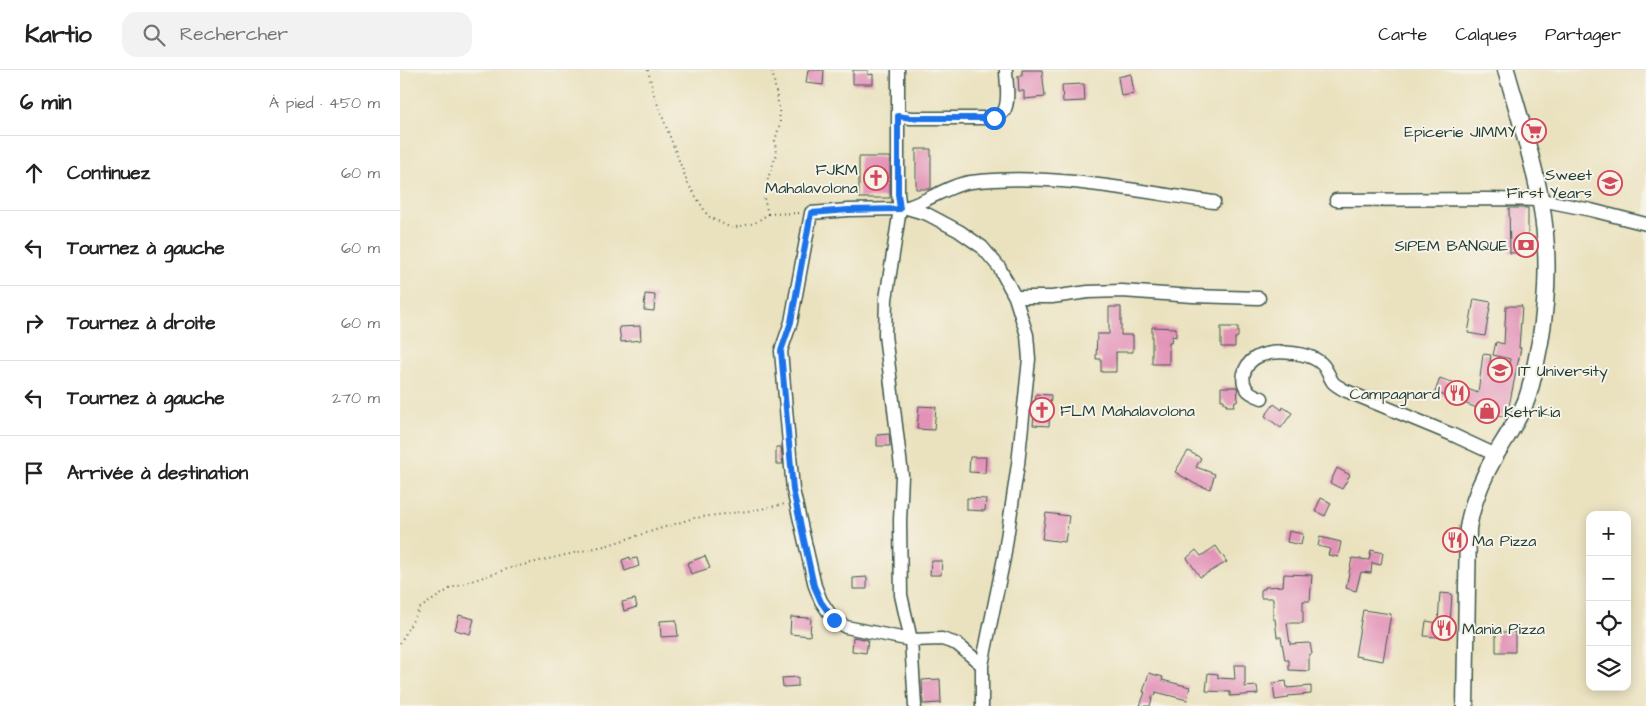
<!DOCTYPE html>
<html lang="fr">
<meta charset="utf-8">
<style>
:root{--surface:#fff;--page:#f2f2f2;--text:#222;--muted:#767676;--line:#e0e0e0}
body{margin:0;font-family:"Architects Daughter",sans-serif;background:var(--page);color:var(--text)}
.controls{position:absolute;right:15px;bottom:15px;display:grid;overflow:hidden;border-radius:10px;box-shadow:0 2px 12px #0003}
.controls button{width:45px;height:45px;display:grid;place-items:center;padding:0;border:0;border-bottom:1px solid var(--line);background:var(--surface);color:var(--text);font:25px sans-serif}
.stop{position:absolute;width:15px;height:15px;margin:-11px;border:4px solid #1a73e8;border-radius:50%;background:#fff}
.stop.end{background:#1a73e8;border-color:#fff;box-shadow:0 1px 5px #0008}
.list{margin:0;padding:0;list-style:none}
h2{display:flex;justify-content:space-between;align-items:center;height:65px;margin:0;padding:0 20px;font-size:21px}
h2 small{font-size:16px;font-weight:400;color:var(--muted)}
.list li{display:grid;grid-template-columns:32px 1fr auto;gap:15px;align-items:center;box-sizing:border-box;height:75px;padding:0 20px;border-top:1px solid var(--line)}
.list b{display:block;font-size:19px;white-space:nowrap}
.list em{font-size:16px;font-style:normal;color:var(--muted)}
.icon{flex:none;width:28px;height:28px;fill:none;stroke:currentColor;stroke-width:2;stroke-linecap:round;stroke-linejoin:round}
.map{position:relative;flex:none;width:1246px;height:636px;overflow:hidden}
header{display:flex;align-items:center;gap:30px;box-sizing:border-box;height:70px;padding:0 25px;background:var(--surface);border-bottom:1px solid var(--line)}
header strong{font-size:24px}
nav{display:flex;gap:28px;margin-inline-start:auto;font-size:18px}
.search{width:350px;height:45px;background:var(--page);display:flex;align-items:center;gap:12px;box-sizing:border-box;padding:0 18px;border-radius:15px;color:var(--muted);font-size:19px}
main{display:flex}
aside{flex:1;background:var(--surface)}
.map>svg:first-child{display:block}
.building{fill:#e292b7}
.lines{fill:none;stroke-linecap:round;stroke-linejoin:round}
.minor-casing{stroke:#3d5649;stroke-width:15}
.major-casing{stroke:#3d5649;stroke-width:19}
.path{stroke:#3d5649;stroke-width:2;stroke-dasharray:1 4;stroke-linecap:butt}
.minor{stroke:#fff;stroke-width:12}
.major{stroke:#fff;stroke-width:16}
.route{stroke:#1a73e8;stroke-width:6}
.labels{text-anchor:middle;stroke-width:4;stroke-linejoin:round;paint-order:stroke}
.poi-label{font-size:16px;fill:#1f3d34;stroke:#f7f3e8;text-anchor:end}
</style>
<header>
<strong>Kartio</strong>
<div class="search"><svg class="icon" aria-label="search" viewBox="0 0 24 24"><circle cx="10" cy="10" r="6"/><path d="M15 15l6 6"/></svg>Rechercher</div>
<nav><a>Carte</a><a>Calques</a><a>Partager</a></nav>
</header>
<main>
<aside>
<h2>6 min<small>À pied · 450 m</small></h2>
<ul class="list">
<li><svg class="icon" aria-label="ahead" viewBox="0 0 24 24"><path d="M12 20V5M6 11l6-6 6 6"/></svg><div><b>Continuez</b></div><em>60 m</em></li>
<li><svg class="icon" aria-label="left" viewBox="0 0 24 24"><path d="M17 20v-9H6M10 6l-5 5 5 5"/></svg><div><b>Tournez à gauche</b></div><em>60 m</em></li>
<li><svg class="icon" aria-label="right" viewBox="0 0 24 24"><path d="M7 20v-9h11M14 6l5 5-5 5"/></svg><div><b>Tournez à droite</b></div><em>60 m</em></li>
<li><svg class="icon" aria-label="left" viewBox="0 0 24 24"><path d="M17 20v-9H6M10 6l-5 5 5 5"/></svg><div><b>Tournez à gauche</b></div><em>270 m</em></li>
<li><svg class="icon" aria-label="arrive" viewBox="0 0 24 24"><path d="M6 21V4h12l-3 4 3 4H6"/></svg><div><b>Arrivée à destination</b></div></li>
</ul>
</aside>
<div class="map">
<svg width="1246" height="636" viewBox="0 0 1246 636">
<rect width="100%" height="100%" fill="#f7f3e8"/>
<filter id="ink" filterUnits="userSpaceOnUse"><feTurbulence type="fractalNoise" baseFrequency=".02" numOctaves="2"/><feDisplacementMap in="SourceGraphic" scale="10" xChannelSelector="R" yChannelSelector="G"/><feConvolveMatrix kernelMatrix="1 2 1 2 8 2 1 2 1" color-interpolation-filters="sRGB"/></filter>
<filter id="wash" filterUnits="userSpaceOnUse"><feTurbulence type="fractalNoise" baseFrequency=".0096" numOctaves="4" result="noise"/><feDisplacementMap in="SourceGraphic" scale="20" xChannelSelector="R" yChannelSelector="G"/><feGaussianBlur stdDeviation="1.12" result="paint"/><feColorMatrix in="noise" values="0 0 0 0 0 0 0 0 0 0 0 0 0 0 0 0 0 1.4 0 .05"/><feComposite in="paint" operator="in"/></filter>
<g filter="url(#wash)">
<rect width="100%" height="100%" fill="#eae2bf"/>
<g id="blocks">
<path class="building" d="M408 0H424L423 15 406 13Z
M453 0H468V5L473 4V14H453Z
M622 0H642L645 27 624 29V21H619L618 6H622Z
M731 4 734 24 721 26 718 7Z
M684 14 685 31 663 32 662 15Z
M516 79H531V118L529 119H516Z
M459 87H490V128H459Z
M1109 138H1128V182L1110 183Z
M245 224 255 225 254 241 244 240Z
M1074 229 1091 232 1085 266 1068 263Z
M1106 236H1122L1119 278H1121L1109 336 1112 337 1106 349 1102 346 1077 340V338L1035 322 1040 308 1078 323 1083 284 1091 285 1088 306 1106 310 1110 289 1093 285 1096 272 1104 274Z
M709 237H721V265H733V282H716V302H701V289H696L697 264H709Z
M240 256 241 270 221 272 219 257Z
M752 257 776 258V267L772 266 771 273H769V294H752Z
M821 257H838V267L835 268V277H821Z
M821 317H837L838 331H835L834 336H826L827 333H824V330H821Z
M636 324 651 325 649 356 633 355Z
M874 334 882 340 883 337 892 343 881 358 865 346Z
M519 336 536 337 534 360 517 359Z
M489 364 490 376H477V365Z
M376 377H381L383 394H376Z
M788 381 801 388 796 397 815 404 810 419 795 414 775 402Z
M570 387H586L585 403 569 402Z
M937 398 950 405 942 419 930 413Z
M567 428 586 429 585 441 567 440Z
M921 428 931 433 925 446 915 441Z
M646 443 669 446 665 472 642 469Z
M889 461 903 464 901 475 887 472Z
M920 467 941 472 938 487 928 485 930 479 918 476Z
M816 476 827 492 800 507 787 488 796 480 801 486Z
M971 480 983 483 981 495 972 493 971 503 961 502 956 521 946 518 952 488 969 490Z
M305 486 310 498 291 504 287 493Z
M230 487V489L237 488 239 496 225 501 222 490Z
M531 491H542L541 505H530Z
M884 504 912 505 910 531H903V553H887L890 574 910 573 912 584 909 585V601L889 600V590H885L881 567H877L875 549H873V528H861V519H865V517L883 516Z
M467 507V519H453V508Z
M1040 523 1052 524 1049 568 1024 566 1026 551 1038 553Z
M235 529 237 537 224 541 222 532Z
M963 540 991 544 983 591 955 586Z
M59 545 74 549 70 564 55 560Z
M391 547 411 548 410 566 390 564Z
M276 550 278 566 261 567 260 551Z
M1096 562H1115V582H1096Z
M453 567 468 570 466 583 452 581Z
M834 595H845V617L857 616 858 624 830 626V622L806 621 808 603 818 604V608L835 609Z
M749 603 763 607 762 610 790 617 787 630 756 622 755 626 753 625 750 636H740L745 622H743Z
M398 607V616L383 617 382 608Z
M540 609 541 633 523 634 522 610Z
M886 611 887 618 911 616V624L888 626V628L875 630 873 613Z"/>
</g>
</g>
<g filter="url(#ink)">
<use href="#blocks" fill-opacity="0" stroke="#3d5649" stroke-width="1"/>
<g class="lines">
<defs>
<path id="minor" d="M498 0V124L500 139 486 229 485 265 502 405 500 451 501 525 511 570 515 636
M498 46 511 48H594C597 46 601 45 604 41 610 31 606 12 606 0
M936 130 1087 129 1141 130 1191 140 1246 154
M507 138 527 144 559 161 582 177 599 197 615 227 627 265 629 289 618 394 604 488 582 595V636
M615 227H652L688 222 722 221 793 226 859 228
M862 328C856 326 849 323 846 318 839 306 847 291 859 286 873 280 899 282 913 288 926 294 926 301 932 311 934 315 940 317 944 320L1053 365 1096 385
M582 595 557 574 542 569 511 570 446 557 434 550 421 531 415 516 393 420 381 281 391 252 411 143 448 140 500 139C523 135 547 115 571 112 650 102 735 121 814 132"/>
<path id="major" d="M1065 636 1068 458C1072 432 1083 407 1096 384 1107 366 1118 350 1126 331 1133 313 1136 291 1140 272 1148 226 1149 175 1140 128 1132 85 1118 42 1106 0"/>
</defs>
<use href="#minor" class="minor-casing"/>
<use href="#major" class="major-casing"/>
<path class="path" d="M248 0 253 22 288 114 308 146 331 158 355 153 368 144 401 143
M368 144 364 128 368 108 376 86 375 71 380 53 379 38 372 0
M0 573 20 538 51 518 110 498 208 475 294 448 355 440 385 434"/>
<use href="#minor" class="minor"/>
<use href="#major" class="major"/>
</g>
</g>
<g class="lines" filter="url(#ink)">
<path class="route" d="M434 550 421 532 414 516 393 420 381 281 391 252 411 143 448 140 500 139 498 124V46L511 48H594"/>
</g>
<defs>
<symbol id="supermarket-ring" viewBox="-11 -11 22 22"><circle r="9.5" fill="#f7f3e8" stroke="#d1495b" stroke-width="1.5"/><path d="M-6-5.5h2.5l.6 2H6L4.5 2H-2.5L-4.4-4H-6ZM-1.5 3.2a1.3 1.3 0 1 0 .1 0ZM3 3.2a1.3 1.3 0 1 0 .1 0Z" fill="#d1495b"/></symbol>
<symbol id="church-ring" viewBox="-11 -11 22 22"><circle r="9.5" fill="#f7f3e8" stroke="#d1495b" stroke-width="1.5"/><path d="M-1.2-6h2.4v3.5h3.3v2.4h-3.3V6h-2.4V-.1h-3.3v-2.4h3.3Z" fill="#d1495b"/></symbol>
<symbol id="school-ring" viewBox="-11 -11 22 22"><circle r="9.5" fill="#f7f3e8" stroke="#d1495b" stroke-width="1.5"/><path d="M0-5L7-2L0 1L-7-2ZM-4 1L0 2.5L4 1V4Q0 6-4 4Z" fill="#d1495b"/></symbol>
<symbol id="bank-ring" viewBox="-11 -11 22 22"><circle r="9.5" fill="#f7f3e8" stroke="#d1495b" stroke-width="1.5"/><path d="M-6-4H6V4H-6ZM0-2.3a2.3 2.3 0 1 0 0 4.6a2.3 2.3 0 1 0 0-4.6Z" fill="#d1495b"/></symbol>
<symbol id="university-ring" viewBox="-11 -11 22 22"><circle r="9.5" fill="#f7f3e8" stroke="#d1495b" stroke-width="1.5"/><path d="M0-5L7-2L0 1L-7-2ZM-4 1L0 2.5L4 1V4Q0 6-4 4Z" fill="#d1495b"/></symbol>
<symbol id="restaurant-ring" viewBox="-11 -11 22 22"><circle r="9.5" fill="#f7f3e8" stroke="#d1495b" stroke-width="1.5"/><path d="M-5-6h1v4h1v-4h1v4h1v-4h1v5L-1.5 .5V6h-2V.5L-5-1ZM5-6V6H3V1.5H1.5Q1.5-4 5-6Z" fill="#d1495b"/></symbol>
<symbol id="shop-ring" viewBox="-11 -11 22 22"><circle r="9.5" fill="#f7f3e8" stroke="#d1495b" stroke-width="1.5"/><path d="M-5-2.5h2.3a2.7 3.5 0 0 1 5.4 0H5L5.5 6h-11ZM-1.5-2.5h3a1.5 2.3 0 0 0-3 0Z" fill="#d1495b"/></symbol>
</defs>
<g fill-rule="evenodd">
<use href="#supermarket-ring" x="1120" y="47" width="28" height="28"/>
<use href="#church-ring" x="462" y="94" width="28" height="28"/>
<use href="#school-ring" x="1196" y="99" width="28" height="28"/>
<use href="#bank-ring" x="1112" y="161" width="28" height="28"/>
<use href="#university-ring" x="1086" y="286" width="28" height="28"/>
<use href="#restaurant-ring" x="1043" y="309" width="28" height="28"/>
<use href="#church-ring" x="628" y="326" width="28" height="28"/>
<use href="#shop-ring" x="1073" y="327" width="28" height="28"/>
<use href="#restaurant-ring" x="1041" y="456" width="28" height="28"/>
<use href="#restaurant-ring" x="1030" y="544" width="28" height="28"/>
</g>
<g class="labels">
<g class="poi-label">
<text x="1116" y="67">Epicerie JIMMY</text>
<text x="458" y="105">FJKM<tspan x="458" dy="18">Mahalavolona</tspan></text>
<text x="1192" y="110">Sweet<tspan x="1192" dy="18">First Years</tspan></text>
<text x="1108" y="181">SIPEM BANQUE</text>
<text x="1118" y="306" text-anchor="start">IT University</text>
<text x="1040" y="329">Campagnard</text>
<text x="660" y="346" text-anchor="start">FLM Mahalavolona</text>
<text x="1104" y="347" text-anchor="start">Ketrikia</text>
<text x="1072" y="476" text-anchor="start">Ma Pizza</text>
<text x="1062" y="564" text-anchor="start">Mania Pizza</text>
</g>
</g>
</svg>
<div class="controls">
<button>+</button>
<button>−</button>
<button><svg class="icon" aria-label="locate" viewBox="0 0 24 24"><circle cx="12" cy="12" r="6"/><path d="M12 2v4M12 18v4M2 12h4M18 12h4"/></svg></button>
<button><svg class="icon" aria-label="layers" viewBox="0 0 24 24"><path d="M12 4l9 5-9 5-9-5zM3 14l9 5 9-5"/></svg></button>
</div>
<div class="stop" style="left:594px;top:48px"></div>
<div class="stop end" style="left:434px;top:550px"></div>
</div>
</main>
